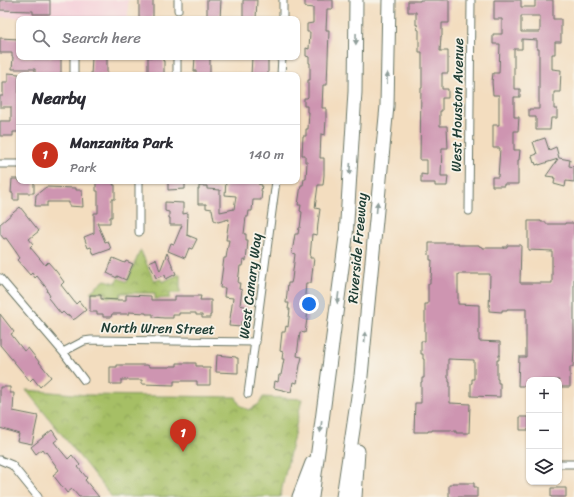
<!DOCTYPE html>
<meta charset="utf-8">
<style>
:root{--surface:#fff;--page:#f7f7f7;--text:#2b2b33;--muted:#7c7c81;--line:#e1e1e2;--accent:#c8321e}
body{margin:0;font-family:Sriracha,sans-serif;background:var(--page);color:var(--text)}
.controls{position:absolute;right:12px;bottom:12px;display:grid;overflow:hidden;border-radius:8px;box-shadow:0 1px 3px #0004}
.controls button{width:36px;height:36px;display:grid;place-items:center;padding:0;border:0;border-bottom:1px solid var(--line);background:var(--surface);color:var(--text);font:20px sans-serif}
.you{position:absolute;left:309px;top:304px;width:14px;height:14px;margin:-10px;border:3px solid #fff;border-radius:50%;background:#1a73e8;box-shadow:0 0 0 6px #1a73e833}
.badge{display:grid;place-items:center;width:26px;height:26px;border-radius:50%;background:var(--accent);color:#fff;font-size:13px;font-weight:700}
.pin{position:absolute;translate:-50% -33px;filter:drop-shadow(0 1px 2px #0008)}
.pin::after{content:'';position:absolute;top:21px;width:14px;height:12px;background:inherit;clip-path:polygon(0 0,100% 0,50% 100%)}
.list{margin:0;padding:0;list-style:none}
h2{display:flex;justify-content:space-between;align-items:center;height:52px;margin:0;padding:0 16px;font-size:17px}
h2 small{font-size:13px;font-weight:400;color:var(--muted)}
.list li{display:grid;grid-template-columns:26px 1fr auto;gap:12px;align-items:center;box-sizing:border-box;height:60px;padding:0 16px;border-top:1px solid var(--line)}
.list b{display:block;font-size:15px;white-space:nowrap}
.list p{margin:0;font-size:13px;white-space:nowrap;color:var(--muted)}
.list em{font-size:13px;font-style:normal;color:var(--muted)}
.icon{flex:none;width:22px;height:22px;fill:none;stroke:currentColor;stroke-width:2;stroke-linecap:round;stroke-linejoin:round}
.map{position:relative;flex:none;width:574px;height:497px;overflow:hidden}
.search{position:absolute;background:var(--surface);box-shadow:0 1px 3px #0004;left:16px;top:16px;width:284px;height:44px;display:flex;align-items:center;gap:10px;box-sizing:border-box;padding:0 14px;border-radius:8px;color:var(--muted);font-size:15px}
.panel{position:absolute;background:var(--surface);box-shadow:0 1px 3px #0004;left:16px;top:72px;width:284px;height:112px;border-radius:8px}
.map>svg:first-child{display:block}
.built{fill:#f5cfd9}
.park{fill:url(#park-crowns);stroke:#627e4c}
.building{fill:#ce95b1;fill-rule:evenodd}
.lines{fill:none;stroke-linecap:round;stroke-linejoin:round}
.minor-casing{stroke:#697565;stroke-width:9}
.motorway-casing{stroke:#697565;stroke-width:15}
.minor{stroke:#fff;stroke-width:7}
.motorway{stroke:#fff;stroke-width:13}
.oneway{fill:#8f9e9a}
.labels{text-anchor:middle;stroke-width:3.5;stroke-linejoin:round;paint-order:stroke}
.street-label{font-size:14px;fill:#1f3d34;stroke:#f7f3e8}
</style>
<div class="map">
<svg width="574" height="497" viewBox="0 0 574 497">
<defs>
<pattern id="park-crowns" width="20" height="18" patternUnits="userSpaceOnUse"><rect width="20" height="18" fill="#a6bf65"/><path d="M2 6a3 3 0 1 1 6 0M12 15a3 3 0 1 1 6 0" fill="none" stroke="#879c54"/></pattern>
</defs>
<rect width="100%" height="100%" fill="#f7f3e8"/>
<filter id="ink" filterUnits="userSpaceOnUse"><feTurbulence type="fractalNoise" baseFrequency=".025" numOctaves="2"/><feDisplacementMap in="SourceGraphic" scale="8" xChannelSelector="R" yChannelSelector="G"/><feConvolveMatrix kernelMatrix="1 2 1 2 8 2 1 2 1" color-interpolation-filters="sRGB"/></filter>
<filter id="wash" filterUnits="userSpaceOnUse"><feTurbulence type="fractalNoise" baseFrequency=".012" numOctaves="4" result="noise"/><feDisplacementMap in="SourceGraphic" scale="16" xChannelSelector="R" yChannelSelector="G"/><feGaussianBlur stdDeviation="0.9" result="paint"/><feColorMatrix in="noise" values="0 0 0 0 0 0 0 0 0 0 0 0 0 0 0 0 0 1.4 0 .05"/><feComposite in="paint" operator="in"/></filter>
<g filter="url(#wash)">
<rect width="100%" height="100%" fill="#f3ddbf"/>
<path class="built" d="M0 0H128V19L0 17Z"/>
<path class="park" d="M140 251H141L154 281 161 279 162 282 180 274V293H170V298L155 299V293H121L120 298 106 297V293L90 292 105 280 116 283 118 278 127 282Z
M26 390 87 395 236 397C239 405 241 407 249 410L259 404 263 397 302 399 280 497H112Z"/>
<g id="blocks">
<path class="building" d="M0 0H50V14H33V11L0 10Z
M139 0H153V18H139Z
M207 0H221L220 19 207 18Z
M243 0H257L256 19H243Z
M305 0H333V9H327L326 30H329L327 85H323L322 108H326V120L325 135 321 134 320 158H324V175L323 185H318L315 208 320 209 318 223 317 235 312 234 310 258H314L311 283H306L304 306 308 307 307 319 305 333 300 332 297 356 302 357 300 365 297 383 293 382 291 392 274 388 275 381 278 382 279 375H281L284 359H282L283 352 280 351 282 332H285L286 326 288 327 290 309H288L289 303H286L288 283H291L292 279 295 254 292 253 295 234H298L299 228H300L302 212 300 211 301 205H298L301 185H303L304 179H306L307 162H305V155H302L303 136H306V129H308L309 112H307V106H304V98H307L308 97V80H310V63H309V57L306 56V48L309 49 310 32H307V24L313 23V8L305 7Z
M420 0H449V23H442V36H441L440 51H448V73H442V89H448V98H442V111H440V126H447L448 148H442L441 176H448L447 186H435V183H421V174L427 175V160H420L421 88H422V52H419V30L417 29 418 25H416V12H408V1H420Z
M494 0H521V7H535V0H553V19H561V42H555V54H552V69L561 70 560 92H554V109H557V118H551L550 130H536V117H529V109H539V49H537V40L522 39V49H514V89H520V97H514V117H519L518 131H514V150H520L519 160H518V184H504V186H492V177H498L500 148H493V125H499V95H493L492 82 493 73H499L500 44H493V34H502V19H494ZM521 16H540V32H521Z
M0 38 19 39V57H61V75H35V69H12L13 57H12V53H0Z
M92 57H107V75H91Z
M148 57H163V61H164V75H148Z
M195 57H210V75H196V71H194Z
M252 57H267V60H268V75H251Z
M8 73 19 74 18 117H19V132H13V136H0V121H11V107H0V96H3V82H8Z
M545 138 549 150 556 147 559 158 570 160 569 166 574 167V182L566 181 565 187 554 184 555 178H553L554 177 546 176 558 159 539 165V164L536 165 535 162 534 163 532 156 537 154 533 142Z
M12 179H19V181H34V193H19V200H13V193H11Z
M96 181H114L113 185H115V199H112V217H110V223H97L104 239 105 242 108 241 111 249 94 255 91 247 88 248 84 237 94 233V213H98V191H96Z
M168 181H185V189L168 190Z
M226 181H259L258 184 262 185 261 191H262L261 200H253L252 211H249L248 217H246L244 234H246V240H248L247 252 246 261 243 260 242 266H240L238 283H240L239 289 242 290 240 305 248 307 245 323 241 322V327L229 326 233 298 224 297 225 288H220L224 258H226L229 240H226L229 219 218 222 214 220 212 209 206 208V204H198V189H199V186H207V189L220 190V212L234 209 236 196 225 195Z
M46 187 76 188V190H82L83 207 69 206V202H47V206H35L36 195Z
M165 202 183 203V214L188 213 187 235 197 239 192 249 189 248 185 258 168 251 171 243 174 244 182 225H170V218H169V212L165 211Z
M20 207 39 231 29 239 33 244 30 247 45 265 48 262 56 271 64 282 61 285 76 304 79 301 86 310 75 319H74L73 320 69 315 67 316 63 312 61 314 48 298 50 296 47 291 48 290 37 276 35 278 32 273 30 275 17 260 19 258 15 252H16L6 238 4 239 0 234V224Z
M528 221H541V222H546V224H565V223H574V350L573 367H570V387H559V380H529V386H518L519 357H526V309H507V310H502V312L489 311 490 274H458V304L479 305V341L500 342V355H499V360H497V379H498V383H500V397L471 396V383H472V379H474V360L448 359V378H449V382H450V403L470 404 469 433H456V431H452V430H432V431H428V432H414L415 403H421V382H422V378H424V359H423V354H421V341H425V304H428V284H430V279H431L432 260H430V255H429V243H458V245H479V246L483 247V248H503V247H507V245H521L520 283H552V251L528 250Z
M167 253 176 274 166 279 165 275 156 278 149 262 156 259 160 271Z
M113 258 125 263 126 261 133 264 126 280 117 276V278L107 273Z
M90 295H101V299L119 300H126V295L151 296V300H175V296H201L200 300H211V315H210V318H202V315H196V313H179V315H173V318H164L153 317V314H146V313L129 312V314H112L111 317H103V314H97V312H90Z
M0 314 14 332 11 334 24 351 28 348 51 377 40 387 33 378 30 381 0 345Z
M217 355 236 357V358H238V373L216 372Z
M177 363H196V366H202V368H210V385H197V381H174V385L142 384V380H121V384H110V367H117V365H147L149 366V367H170V366H177Z
M0 387H10V393H14L13 411 38 416 32 444 17 441 19 434 0 428Z
M520 417H529V430H520Z
M52 430 58 439 54 442 68 459 72 455 80 465 78 467 87 478 85 480 99 497H79L72 489 67 493 53 475 59 470 46 452 45 453 42 449 36 454 31 447Z
M452 483H474V487H477V497H449V485H452Z
M551 488H566V497H551Z"/>
</g>
</g>
<g filter="url(#ink)">
<use href="#blocks" fill-opacity="0" stroke="#697565" stroke-width="1"/>
<g class="lines">
<defs>
<path id="minor" d="M178 10V0
M283 19V0
M74 75V57
M177 75V57
M281 75 282 57
M0 164H19
M139 181V232
M469 211 471 0
M0 278 63 352 84 380
M63 352 84 341 91 340 256 342
M248 394 276 181
M0 460 12 465 38 497
M559 464H574"/>
<path id="motorway" d="M299 497 312 463
M312 497 346 237 355 92 356 0
M343 497 361 376 387 106 389 0
M355 497 358 451"/>
</defs>
<use href="#minor" class="minor-casing"/>
<use href="#motorway" class="motorway-casing"/>
<use href="#minor" class="minor"/>
<use href="#motorway" class="motorway"/>
</g>
<defs><path id="oneway-solid" d="M-6-.8H1V-3.2L6.5 0L1 3.2V.8H-6Z"/></defs>
<g class="oneway">
<use href="#oneway-solid" transform="translate(356 39) rotate(91)"/>
<use href="#oneway-solid" transform="translate(387 78) rotate(-89)"/>
<use href="#oneway-solid" transform="translate(350 169) rotate(94)"/>
<use href="#oneway-solid" transform="translate(377 207) rotate(-85)"/>
<use href="#oneway-solid" transform="translate(338 298) rotate(97)"/>
<use href="#oneway-solid" transform="translate(365 337) rotate(-85)"/>
<use href="#oneway-solid" transform="translate(321 427) rotate(97)"/>
</g>
</g>
<g class="labels">
<g class="street-label">
<text transform="translate(457 105) rotate(-89)" y="5">West Houston Avenue</text>
<text transform="translate(357 248) rotate(-85)" y="5">Riverside Freeway</text>
<text transform="translate(250 286) rotate(-83)" y="5">West Canary Way</text>
<text transform="translate(158 328) rotate(1)" y="5">North Wren Street</text>
</g>
</g>
</svg>
<div class="controls">
<button>+</button>
<button>−</button>
<button><svg class="icon" aria-label="layers" viewBox="0 0 24 24"><path d="M12 4l9 5-9 5-9-5zM3 14l9 5 9-5"/></svg></button>
</div>
<div class="you"></div>
<div class="pin badge" style="left:183px;top:452px">1</div>
<div class="search"><svg class="icon" aria-label="search" viewBox="0 0 24 24"><circle cx="10" cy="10" r="6"/><path d="M15 15l6 6"/></svg>Search here</div>
<section class="panel">
<h2>Nearby<small></small></h2>
<ul class="list">
<li><span class="badge">1</span><div><b>Manzanita Park</b><p>Park</p></div><em>140 m</em></li>
</ul>
</section>
</div>
